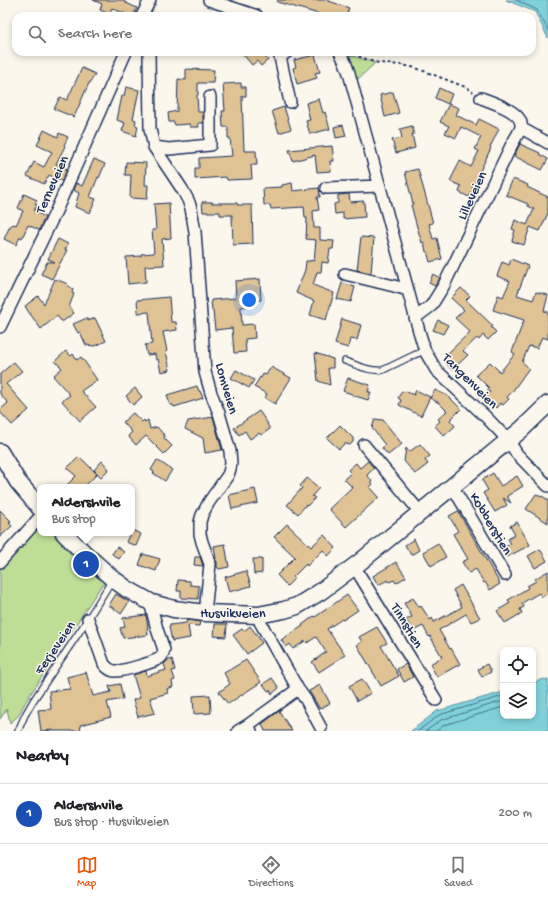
<!DOCTYPE html>
<meta charset="utf-8">
<style>
:root{--surface:#fff;--page:#f6f6f6;--text:#202124;--muted:#757577;--line:#e0e0e0;--accent:#ea580c}
body{margin:0;font-family:"Gochi Hand",sans-serif;background:var(--page);color:var(--text)}
.controls{position:absolute;right:12px;bottom:12px;display:grid;overflow:hidden;border-radius:8px;box-shadow:0 2px 6px #0003}
.controls button{width:36px;height:36px;display:grid;place-items:center;padding:0;border:0;border-bottom:1px solid var(--line);background:var(--surface);color:var(--text);font:20px sans-serif}
.you{position:absolute;left:249px;top:300px;width:14px;height:14px;margin:-10px;border:3px solid #fff;border-radius:50%;background:#1a73e8;box-shadow:0 0 0 6px #1a73e833}
.badge{display:grid;place-items:center;width:26px;height:26px;border-radius:50%;background:var(--accent);color:#fff;font-size:13px;font-weight:700}
.pin{position:absolute;translate:-50% -50%;border:2px solid #fff;box-shadow:0 1px 4px #0006}
.popup{position:absolute;left:37px;top:484px;width:98px;height:52px;box-sizing:border-box;display:grid;place-content:center;border-radius:8px;background:var(--surface);filter:drop-shadow(0 1px 3px #0005);font-size:13px;white-space:nowrap;color:var(--muted)}
.popup b{font-size:15px;color:var(--text)}
.popup::after{content:'';position:absolute;left:50%;top:100%;margin-left:-8px;border:8px solid transparent;border-top-color:var(--surface)}
.list{margin:0;padding:0;list-style:none}
h2{display:flex;justify-content:space-between;align-items:center;height:52px;margin:0;padding:0 16px;font-size:17px}
h2 small{font-size:13px;font-weight:400;color:var(--muted)}
.list li{display:grid;grid-template-columns:26px 1fr auto;gap:12px;align-items:center;box-sizing:border-box;height:60px;padding:0 16px;border-top:1px solid var(--line)}
.list b{display:block;font-size:15px;white-space:nowrap}
.list p{margin:0;font-size:13px;white-space:nowrap;color:var(--muted)}
.list em{font-size:13px;font-style:normal;color:var(--muted)}
.icon{flex:none;width:22px;height:22px;fill:none;stroke:currentColor;stroke-width:2;stroke-linecap:round;stroke-linejoin:round}
.map{position:relative;flex:none;width:548px;height:731px;overflow:hidden}
.search{position:absolute;background:var(--surface);box-shadow:0 2px 6px #0003;left:12px;right:12px;top:12px;height:44px;display:flex;align-items:center;gap:10px;box-sizing:border-box;padding:0 14px;border-radius:12px;color:var(--muted);font-size:15px}
.sheet{height:112px;background:var(--surface)}
nav{display:flex;justify-content:space-around;align-items:center;box-sizing:border-box;height:56px;border-top:1px solid var(--line);background:var(--surface);font-size:11px;color:var(--muted)}
nav a{display:grid;justify-items:center;gap:2px}
nav .on{color:var(--accent)}
.map>svg:first-child{display:block}
.green{fill:#bede96;stroke:#6c867a}
.water{fill:#80d1d9;stroke:#5890a8}
.lines{fill:none;stroke-linecap:round;stroke-linejoin:round}
.shore{stroke:#43708f;stroke-width:1}
.building{fill:#e0c394;stroke:#1b2f5e}
.service-casing{stroke:#1b2f5e;stroke-width:8}
.minor-casing{stroke:#1b2f5e;stroke-width:14}
.secondary-casing{stroke:#1b2f5e;stroke-width:19}
.path{stroke:#1b2f5e;stroke-width:2;stroke-dasharray:3 3;stroke-linecap:butt}
.service{stroke:#fbf7ec;stroke-width:5.5}
.minor{stroke:#fbf7ec;stroke-width:11}
.secondary{stroke:#fbf7ec;stroke-width:16}
.labels{text-anchor:middle;stroke-width:3;stroke-linejoin:round;paint-order:stroke}
.street-label{font-size:14px;fill:#1b2f5e;stroke:#fbf7ec}
</style>
<div class="map">
<svg width="548" height="731" viewBox="0 0 548 731">
<rect width="100%" height="100%" fill="#fbf7ec"/>
<filter id="ink" filterUnits="userSpaceOnUse"><feTurbulence type="fractalNoise" baseFrequency=".025" numOctaves="2"/><feDisplacementMap in="SourceGraphic" scale="8" xChannelSelector="R" yChannelSelector="G"/><feConvolveMatrix kernelMatrix="1 2 1 2 8 2 1 2 1" color-interpolation-filters="sRGB"/></filter>
<g filter="url(#ink)">
<path class="green" d="M347 54 375 63 356 81Z
M40 522V533H52L69 552 92 572 109 581 101 586 26 701 18 716 10 723 7 709 0 719V568Z"/>
<path class="water" d="M506 0H548V38L535 12Z
M544 679 548 680V731H411L437 711 503 692V716H533V683Z"/>
<g class="lines">
<path class="shore" d="M516 0 537 10 548 30
M418 731 439 715 503 696
M426 731 441 720 503 701
M436 731 444 725 503 707"/>
</g>
<path class="building" d="M93 0H125L124 2 137 8 133 16H130L112 8 109 14 100 10 102 4Z
M278 0H326L349 8 346 16H326L277 2Z
M241 52H267L263 55 268 60 261 66 257 61 252 65Z
M315 55 320 72 315 73 317 78 297 84 293 68 296 67 294 60Z
M82 68 95 74 90 83H89L85 92 74 117 54 109 60 97 67 100Z
M186 69 214 70 213 83H198V95H197L198 112H203V123H198L199 127H190V124L175 125 174 122H169L168 113 177 111 178 79 186 80Z
M241 83V87H246V96H242L244 151H256L257 165H251L252 179 227 180 226 177 195 179V168H199V158L232 156 230 138H228V127H223L222 111H225L223 84Z
M126 87 139 90 133 119 136 120 135 125 138 126 136 136 122 131 125 123 117 120 122 96H124Z
M439 88 452 94 448 104 435 98Z
M393 92 399 113 385 117 380 95Z
M319 99 323 113 325 112 330 129 310 134 306 121 310 120 306 103Z
M449 104 459 108 456 115 476 125 479 119 499 129 490 147 491 148 472 188H474L469 197 459 192 461 186 450 181 460 161 471 167 479 151 475 149 481 137 461 127 456 138 445 133 449 126 440 122Z
M284 107 291 129 279 133 272 111Z
M343 125 346 136 336 138 334 127Z
M412 126 414 134H412L415 148 396 153 392 140 402 138 400 129Z
M44 130 58 137 59 133 68 137 64 145 65 146 56 164 67 169 62 181 49 175 44 184 27 176 34 162 44 167 52 152 37 145Z
M520 144 540 153 539 154 548 159 542 170 514 156Z
M332 146 334 161H330L331 171 317 172 315 155 293 161 289 150Z
M94 159 105 164 99 178 98 177 90 197 96 199 90 213 75 207 79 193 73 190 76 183 82 186Z
M126 162 146 163 145 185H148L147 199 130 198 131 175H125Z
M418 169 433 223 429 224 433 239 437 238 442 259 430 262 427 251 426 252 424 242 422 243 417 227 411 205 413 204 405 172Z
M513 179 528 185 527 187 548 197V213L540 231 530 227 524 245 512 241 515 230 512 229 515 220 527 225 534 209 528 206V204L506 195Z
M292 183 293 191 319 188 320 197H317L319 210 313 211 314 228H320V240L334 241 333 249H330L328 263 322 262 321 272H317L313 285 334 293 326 320 310 315 314 301 296 293 305 270 306 261H311V260L314 261 316 240 306 239 307 218H305L304 207 271 209 270 205H264L263 188 282 187V185Z
M24 194 37 200 35 204 37 205 34 211 45 217 39 230 28 225 22 238 20 237 16 245 4 239 10 226H11L13 224 16 225 23 211 18 208Z
M349 194 350 202 364 201 365 217 343 219V213L335 214 334 204 338 203V195Z
M202 202H212V203H237V205H252L253 244 233 245 232 215H220V212H203Z
M169 203 171 238 162 239 164 265 145 266 146 282 128 284 126 257 141 256V254L154 253 152 230H156L154 204Z
M361 237 374 238 371 273 357 270Z
M58 239 68 244 65 250H67L52 279 41 274 47 262H55L48 259Z
M511 259 528 266 517 295 533 300 536 292 548 295 544 311 548 312V339L542 337 537 348 529 346 522 362 529 368 512 392 507 397 509 399 503 405 500 403 496 408 485 397 490 392 487 390 489 388 476 375 490 362 500 372 515 354 512 352 524 320 493 310 498 295 503 297 510 281 497 276 502 262 509 265Z
M433 274 440 278 435 286 429 283Z
M55 279 68 284 67 285 73 289 72 293 74 294 69 307 74 313 62 322 57 316 41 329 28 311 25 306 38 296 44 304Z
M260 279 261 300 255 301V306L241 307 242 325 254 324 255 338 245 339 246 352 234 353 232 328 215 330 213 311H212L211 300 236 298 235 281Z
M342 283 355 287 351 302 337 299Z
M461 288 470 296 466 300 493 326 491 327 496 332 488 340 483 335 479 340 477 338 463 351 468 355 452 370 446 363 450 360 446 355 470 332 455 318 464 310 451 298Z
M169 297 171 322H176L177 330 163 332 167 351H166L170 370 161 372 158 359 156 360 155 354 147 355 145 345 152 344 149 312 138 313 137 300Z
M87 318 88 321 95 318 106 341 95 346 86 345 80 332 78 333 73 324Z
M342 319 361 325 357 340 350 339 348 348 335 344Z
M438 320 448 325 443 334 433 330Z
M66 351 71 356 73 354 77 360 81 357 85 362 97 380 81 391 96 407 80 421 62 401 70 395 53 376 62 368 55 361Z
M315 353 333 359V368H328L330 385 318 381Z
M14 362 22 371 6 384 29 410 12 425 0 412V410L8 403 0 394V374Z
M271 367 291 378 275 404 265 398 267 394 254 387 260 377 261 378 263 374 266 375Z
M236 370 254 380 249 388 231 378Z
M348 378 370 385 368 392H371L368 400 352 395V394L343 391Z
M197 386 199 391H200L203 398 174 407 173 405H170L167 395Z
M135 388 142 397 133 405 126 396Z
M416 390 430 397 421 416 399 405 401 400 398 398 402 391 405 392V391L414 395Z
M435 390 448 396 461 409 450 420 455 426 444 436 435 426 440 421 438 419 447 411 439 403 430 398Z
M259 411 268 424H267L270 429 261 435 259 433 250 439 245 431 239 435 234 428Z
M133 413 142 422 144 420 145 422 148 420 150 429 157 427 165 436 164 438 172 446 164 454 146 436 136 445 128 436 132 432 123 422Z
M213 417 222 450 205 453 203 438 185 429 188 421Z
M375 419 383 420 402 444 388 455 382 448 385 445 372 428Z
M340 425 353 438V442L350 445 346 444 345 443 339 449 327 438Z
M420 444 430 456 425 460 428 464 415 474 404 461 406 448 409 452Z
M79 457 82 460H83L97 474 84 487H65L76 476 67 468Z
M157 460 172 470 165 481 153 473 154 472 151 470Z
M102 461 109 469 101 477 94 470Z
M368 461 374 468 367 475 372 481 371 482 373 484 370 487 379 497 346 527 329 509 352 487 344 479 351 473 348 470 356 463 360 468Z
M493 473 501 486 517 476 523 486 507 496 511 503 503 498 507 505 495 512 483 493 488 490 482 480Z
M307 478 319 488 312 496 315 498 307 506 306 505 298 514 287 505 302 488 300 486Z
M255 489 258 503 232 509 229 495Z
M536 494 541 497 542 496 548 500V523L526 509Z
M0 510 11 521 9 523 12 526 0 537Z
M458 511 500 584 490 590 485 582 484 583 476 569 469 573 462 562 468 559 453 534 458 531 449 516Z
M517 522 530 545 507 557 502 548 511 544 508 539 515 535 510 526Z
M287 524 311 547 324 535 336 548 328 556 323 550 307 566 306 564 293 577 294 579 287 586 277 575 295 557 274 537Z
M132 530 141 534 136 546 126 542 130 533H132Z
M414 539 419 550 411 555 405 545Z
M438 543 446 557 431 566 423 552Z
M225 544 229 567 219 569 217 567V562L215 559H216L214 546Z
M117 547 124 552 119 559 112 554Z
M540 549 547 561 535 568 528 556Z
M143 554 160 559 156 571 139 565Z
M195 557H200L203 566 194 565Z
M253 559H262V573L254 574Z
M396 562 406 577 396 583 394 580 389 582 388 580 378 585 373 576Z
M246 571 251 586 229 592 225 577Z
M548 571V593L542 597 539 593 522 603 524 607 520 609 522 613 505 623 497 611 510 603 508 600 528 588 527 586 536 581 535 579Z
M178 580 190 581V585L199 586 198 599 181 598V591H177Z
M461 585 480 618 471 622 466 614 439 630 450 649 451 648 460 664 437 677 430 664 442 657 430 636 429 637 423 626 413 631 406 620 412 617 404 603 413 598 419 607 421 606 430 620 432 618 434 622 462 607 453 590Z
M116 594 129 602 121 614 109 605Z
M347 595 358 610 343 620 342 619 327 629 345 655 319 672 312 662 326 652 316 637 307 643 305 641 293 649 290 644 286 647 281 640 303 626 302 625 314 616 315 617Z
M146 615 148 628H147L148 635 123 638 120 628 125 627 123 618Z
M187 620 200 622 199 626 188 625 190 638 172 641 169 627H170V625L186 623Z
M215 624H227L226 637 214 636Z
M250 626 259 638 262 643 247 654 233 635 242 629 244 631Z
M377 627 387 643 381 646 399 676 381 686 357 645 362 642 359 637Z
M172 659 175 670 172 671 175 680 172 681 173 687 167 689 168 693 150 698 155 713 138 717 133 700 140 698 133 675 146 671 147 676 166 670 164 664 167 661Z
M246 660 261 682 228 704 219 692 230 684 224 673Z
M406 664 413 677 404 682 397 669Z
M487 664 491 672 482 677 478 669Z
M86 672 93 696 111 692 109 686 120 684 123 699 107 702 111 717 80 725 81 731H53V730L41 731 38 710 51 709 49 691 70 689 67 677Z
M272 678 279 688 272 694 270 690 268 691 263 684Z
M362 679 371 693 357 701 349 686Z
M320 685 330 703 320 709 309 691Z
M210 695 211 713 194 714 193 696Z
M279 711 292 731H265L262 724Z"/>
<g class="lines">
<defs>
<path id="service" d="M345 361C357 365 370 372 383 370L414 355 425 351
M18 731 25 715 33 701 88 619 112 580"/>
<path id="minor" d="M209 0 257 16
M142 16 150 0
M149 52 150 129 154 147 182 189 188 200 191 208 195 232 205 372 211 393 219 413 230 451 231 463 230 469 228 475 209 502 202 515 200 522V534L202 542 210 564 205 613
M287 52 280 57 290 102
M340 52 345 62 349 73 419 331 425 351 436 370 486 417 508 440 517 454 548 486
M521 128 548 143
M154 147 169 149 210 145V97
M326 188 380 186
M345 274 394 286 408 290
M415 318 431 306 444 285 511 146C513 142 521 130 521 126 523 112 492 102 481 98
M0 327 56 211 126 52
M364 445 420 512
M452 486 505 575
M0 562 40 517
M354 566 436 700
M258 615 260 622 298 689 306 700 321 728
M88 619 104 664C107 668 109 670 114 671 121 672 155 662 160 658 163 656 163 653 164 650L157 629 151 606 152 603
M238 731 248 725
M251 731 248 725 298 689"/>
<path id="secondary" d="M0 452 18 482 40 508
M64 533 84 553 112 578 127 589 152 603 174 609 205 613 258 615 284 610 297 606 320 592 360 562 521 430 548 404"/>
</defs>
<use href="#service" class="service-casing"/>
<use href="#minor" class="minor-casing"/>
<use href="#secondary" class="secondary-casing"/>
<path class="path" d="M353 54 374 62 388 64 402 65 416 68 468 88 473 92"/>
<use href="#service" class="service"/>
<use href="#minor" class="minor"/>
<use href="#secondary" class="secondary"/>
</g>
</g>
<g class="labels">
<g class="street-label">
<text transform="translate(51 184) rotate(-66)" y="5">Terneveien</text>
<text transform="translate(471 195) rotate(-65)" y="5">Lilleveien</text>
<text transform="translate(471 380) rotate(45)" y="5">Tangenveien</text>
<text transform="translate(228 388) rotate(74)" y="5">Lomveien</text>
<text transform="translate(492 523) rotate(59)" y="5">Kobberstien</text>
<text x="233" y="617">Husvikveien</text>
<text transform="translate(408 625) rotate(59)" y="5">Tinnstien</text>
<text transform="translate(54 647) rotate(-56)" y="5">Ferjeveien</text>
</g>
</g>
</svg>
<div class="controls">
<button><svg class="icon" aria-label="locate" viewBox="0 0 24 24"><circle cx="12" cy="12" r="6"/><path d="M12 2v4M12 18v4M2 12h4M18 12h4"/></svg></button>
<button><svg class="icon" aria-label="layers" viewBox="0 0 24 24"><path d="M12 4l9 5-9 5-9-5zM3 14l9 5 9-5"/></svg></button>
</div>
<div class="you"></div>
<div class="pin badge" style="left:86px;top:564px;background:#1a4fb4">1</div>
<div class="popup"><b>Aldershvile</b>Bus stop</div>
<div class="search"><svg class="icon" aria-label="search" viewBox="0 0 24 24"><circle cx="10" cy="10" r="6"/><path d="M15 15l6 6"/></svg>Search here</div>
</div>
<section class="sheet">
<h2>Nearby<small></small></h2>
<ul class="list">
<li><span class="badge" style="background:#1a4fb4">1</span><div><b>Aldershvile</b><p>Bus stop · Husvikveien</p></div><em>200 m</em></li>
</ul>
</section>
<nav>
<a class="on"><svg class="icon" aria-label="map" viewBox="0 0 24 24"><path d="M3 6l6-2 6 2 6-2v14l-6 2-6-2-6 2zM9 4v14M15 6v14"/></svg>Map</a>
<a><svg class="icon" aria-label="directions" viewBox="0 0 24 24"><path d="M12 3l9 9-9 9-9-9zM9 14v-3h6M13 9l2 2-2 2"/></svg>Directions</a>
<a><svg class="icon" aria-label="saved" viewBox="0 0 24 24"><path d="M7 4h10v16l-5-4-5 4z"/></svg>Saved</a>
</nav>
